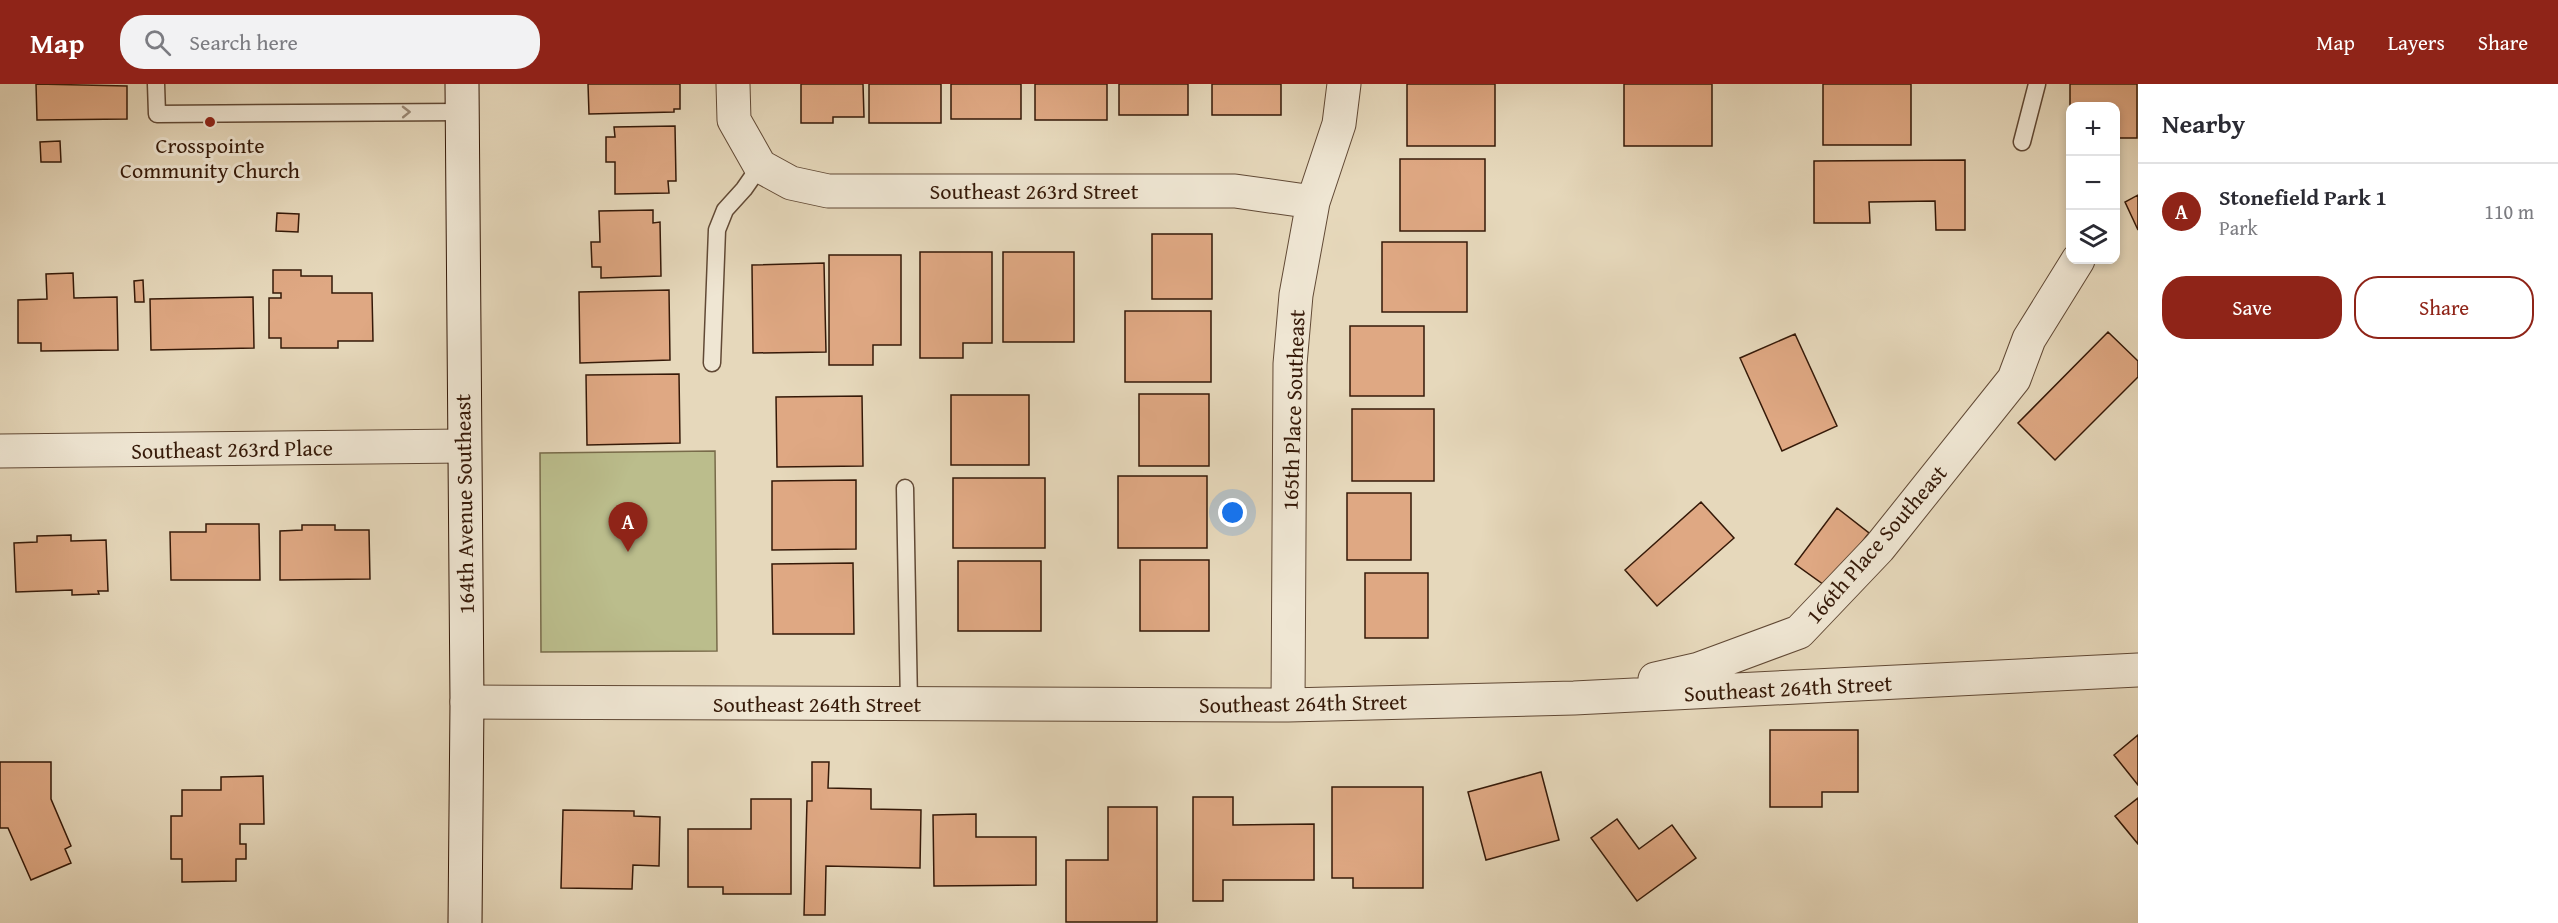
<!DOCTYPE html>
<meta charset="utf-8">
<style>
:root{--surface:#fff;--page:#f2f2f3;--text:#2b2b33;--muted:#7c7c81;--line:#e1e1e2;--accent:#8f2418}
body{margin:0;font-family:"Gentium Book Plus",serif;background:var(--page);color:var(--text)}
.controls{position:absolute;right:18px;top:18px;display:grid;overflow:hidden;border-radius:12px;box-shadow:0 3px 9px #0003}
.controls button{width:54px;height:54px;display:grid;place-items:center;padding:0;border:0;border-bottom:2px solid var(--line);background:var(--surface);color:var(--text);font:30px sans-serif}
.you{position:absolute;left:1233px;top:429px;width:21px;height:21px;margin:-15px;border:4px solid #fff;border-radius:50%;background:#1a73e8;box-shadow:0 0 0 9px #1a73e833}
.badge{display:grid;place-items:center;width:39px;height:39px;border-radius:50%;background:var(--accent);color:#fff;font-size:20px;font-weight:700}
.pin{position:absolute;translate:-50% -50px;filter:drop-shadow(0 2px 3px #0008)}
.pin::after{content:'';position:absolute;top:32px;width:21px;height:18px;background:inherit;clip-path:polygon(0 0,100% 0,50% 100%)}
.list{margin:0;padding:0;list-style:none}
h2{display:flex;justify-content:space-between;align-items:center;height:78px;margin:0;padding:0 24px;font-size:26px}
h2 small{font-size:20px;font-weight:400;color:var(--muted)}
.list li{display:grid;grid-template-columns:39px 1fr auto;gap:18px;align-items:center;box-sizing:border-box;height:96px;padding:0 24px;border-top:2px solid var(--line)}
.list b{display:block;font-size:22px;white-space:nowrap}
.list p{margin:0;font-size:20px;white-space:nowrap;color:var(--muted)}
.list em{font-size:20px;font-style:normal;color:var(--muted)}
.actions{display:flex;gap:12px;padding:18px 24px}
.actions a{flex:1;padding:14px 0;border:2px solid var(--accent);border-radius:24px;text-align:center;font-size:21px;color:var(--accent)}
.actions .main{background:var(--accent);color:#fff}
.icon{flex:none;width:33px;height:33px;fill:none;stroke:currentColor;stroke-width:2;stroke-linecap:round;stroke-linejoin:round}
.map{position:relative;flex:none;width:2138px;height:839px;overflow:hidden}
header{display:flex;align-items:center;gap:36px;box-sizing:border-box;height:84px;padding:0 30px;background:var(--accent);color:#fff}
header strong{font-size:28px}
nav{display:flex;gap:33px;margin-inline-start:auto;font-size:21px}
.search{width:420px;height:54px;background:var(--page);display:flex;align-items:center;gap:15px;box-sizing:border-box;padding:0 21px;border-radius:24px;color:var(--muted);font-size:22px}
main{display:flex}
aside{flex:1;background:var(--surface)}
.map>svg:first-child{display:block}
.green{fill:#bbbd8c;stroke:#786b4a;stroke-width:1.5}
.building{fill:#dfa883;stroke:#351908;stroke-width:1.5}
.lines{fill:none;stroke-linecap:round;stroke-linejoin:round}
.lane-casing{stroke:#614935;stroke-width:19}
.street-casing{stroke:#614935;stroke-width:35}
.secondary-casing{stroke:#351908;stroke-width:35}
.lane{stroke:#efe6d3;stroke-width:16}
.street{stroke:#efe6d3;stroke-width:33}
.secondary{stroke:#efe6d3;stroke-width:33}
.oneway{stroke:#9b8a78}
.poi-dot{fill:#8f2418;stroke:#efe6d3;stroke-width:2}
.labels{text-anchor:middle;stroke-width:6;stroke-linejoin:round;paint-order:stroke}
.poi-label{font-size:22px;fill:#351908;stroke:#efe6d3}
.street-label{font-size:22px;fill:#351908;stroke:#efe6d3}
</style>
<header>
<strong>Map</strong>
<div class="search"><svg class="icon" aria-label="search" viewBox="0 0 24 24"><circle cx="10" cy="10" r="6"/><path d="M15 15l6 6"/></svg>Search here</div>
<nav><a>Map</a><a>Layers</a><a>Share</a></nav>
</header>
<main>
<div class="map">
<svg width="2138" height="839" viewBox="0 0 2138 839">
<rect width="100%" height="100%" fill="#e6d8bb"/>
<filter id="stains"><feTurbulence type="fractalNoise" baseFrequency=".00333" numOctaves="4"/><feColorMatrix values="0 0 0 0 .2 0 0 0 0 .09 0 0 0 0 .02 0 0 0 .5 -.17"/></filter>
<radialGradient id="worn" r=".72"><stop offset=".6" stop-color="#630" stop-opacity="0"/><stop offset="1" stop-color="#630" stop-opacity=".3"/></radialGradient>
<path class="green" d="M715 367 717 567 541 568 540 369Z"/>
<path class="building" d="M36 0 127 2V35L37 36Z
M588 0H680V25H674V28L589 30Z
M801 0H863L864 33H833V39H801Z
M869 0H941V39H869Z
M951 0H1021V35H951Z
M1035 0H1107V36H1035Z
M1119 0H1188V31H1119Z
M1212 0H1281V31H1212Z
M1407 0H1495V62H1407Z
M1624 0H1712V62H1624Z
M1823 0H1911V61H1823Z
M2070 0H2137V54H2116V22H2070V54Z
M675 42 676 97H668L669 109 615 110V78H606V53H615L614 43Z
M60 57 61 78H41L40 58Z
M1400 75H1485V147H1400Z
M1965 76V146H1936L1935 117 1869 118 1870 139H1814V77Z
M2138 111V146L2125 118Z
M653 126V139L660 138 661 192 601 194V183H592L591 158H600L599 127Z
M277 129 299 130 298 148 276 147Z
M1152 150H1212V215H1152Z
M1382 158H1467V228H1382Z
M920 168H992V259H963V274H920Z
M1003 168H1074V258H1003Z
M829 171H901V261H873V281H829Z
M824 179 826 268 753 269 752 181Z
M273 186H301V192H332V209H372L373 257H338V264H281V254H269V214H281V209H273Z
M73 189 74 214 117 213 118 266 41 267V259H18V216L47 215 46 190Z
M143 196 144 218H135L134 197Z
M669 206 670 276 580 279 579 208Z
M253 213 254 264 151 266 150 215Z
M1125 227H1211V298H1125Z
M1350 242H1424V312H1350Z
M2108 248 2138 277V293L2055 376 2018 339Z
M1795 250 1837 342 1782 367 1740 274Z
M679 290 680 359 587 361 586 291Z
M1139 310H1209V382H1139Z
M951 311H1029V381H951Z
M862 312 863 382 777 383 776 313Z
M1352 325H1434V397H1352Z
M1118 392H1207V464H1118Z
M953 394H1045V464H953Z
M856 396V465L772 466V397Z
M1347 409H1411V476H1347Z
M1701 418 1734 454 1657 522 1625 486Z
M1837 424 1869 449 1827 503 1795 480Z
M206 440H259L260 496H171L170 448H206Z
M302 441H335V446H369L370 495 280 496V447L302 446Z
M71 451V457L106 456 108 507H98L99 510 72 511V506L16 508 14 459 37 458V452Z
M1140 476H1209V547H1140Z
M958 477H1041V547H958Z
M853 479 854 550H773L772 480Z
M1365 489H1428V554H1365Z
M1770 646H1858V708H1822V723H1770Z
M2138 651V701L2114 671Z
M0 678H51V715L71 762 65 765 71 779 31 796 8 744H0Z
M812 678H829L828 704 871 705V725L921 726 920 784 826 782 825 831H804L807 717H812Z
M1541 688 1559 756 1486 776 1468 708Z
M263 692 264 740H240V760H246V775H236V797L182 798V775H171V732H182V706H221V693Z
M1332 703H1423V804H1353V794H1332Z
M1193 713H1233V741L1314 740V796H1223V817H1193Z
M2138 714V760L2115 732Z
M751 715H791V810H723V803H688V745H751Z
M1108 723H1157V838H1066V776H1108Z
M563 726 634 727V732L660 733 659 782 633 781 632 805 561 804Z
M976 730V753H1036V801L934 802 933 731Z
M1617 735 1639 765 1672 741 1696 774 1637 817 1591 754Z"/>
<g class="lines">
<defs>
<path id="lane" d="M156 0 157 30 462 28
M2022 58 2037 0
M712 279 717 146 725 126 744 105 760 82
M905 404 909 620"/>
<path id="street" d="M733 0 734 36 760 82 791 99 828 107H1235L1313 118
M0 367 463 362
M1655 595 1699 585 1799 548 1879 464 2014 295 2029 255 2078 176
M467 618 1288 621 1574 614 2138 586
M1288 621 1290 280 1296 211 1313 118 1339 40 1344 0"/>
<path id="secondary" d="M462 0 467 618 465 839"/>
</defs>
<use href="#lane" class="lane-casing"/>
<use href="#street" class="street-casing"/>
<use href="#secondary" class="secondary-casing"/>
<use href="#lane" class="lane"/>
<use href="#street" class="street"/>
<use href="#secondary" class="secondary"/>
</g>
<defs><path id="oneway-chevron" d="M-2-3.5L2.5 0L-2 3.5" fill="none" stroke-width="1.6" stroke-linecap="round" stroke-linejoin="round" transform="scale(1.5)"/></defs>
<use class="oneway" href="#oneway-chevron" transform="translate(406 28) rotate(-1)"/>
<circle class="poi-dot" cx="210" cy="38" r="6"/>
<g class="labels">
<g class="poi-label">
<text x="210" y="69">Crosspointe<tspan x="210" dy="25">Community Church</tspan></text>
</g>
<g class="street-label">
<text x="1034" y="115">Southeast 263rd Street</text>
<text transform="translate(1293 326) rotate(-88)" y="8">165th Place Southeast</text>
<text transform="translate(232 365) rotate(-1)" y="8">Southeast 263rd Place</text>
<text transform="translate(464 420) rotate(-91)" y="8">164th Avenue Southeast</text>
<text transform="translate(1876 460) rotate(-49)" y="8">166th Place Southeast</text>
<text transform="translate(1788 604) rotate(-3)" y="8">Southeast 264th Street</text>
<text transform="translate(1303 619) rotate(-1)" y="8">Southeast 264th Street</text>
<text x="817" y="628">Southeast 264th Street</text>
</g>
</g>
<rect width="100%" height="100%" filter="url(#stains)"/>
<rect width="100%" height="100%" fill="url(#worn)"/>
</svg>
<div class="controls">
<button>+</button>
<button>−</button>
<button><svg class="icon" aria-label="layers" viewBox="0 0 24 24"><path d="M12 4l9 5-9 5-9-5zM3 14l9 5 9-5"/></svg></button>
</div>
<div class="you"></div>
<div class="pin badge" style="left:628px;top:468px">A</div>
</div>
<aside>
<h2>Nearby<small></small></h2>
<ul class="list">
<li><span class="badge">A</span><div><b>Stonefield Park 1</b><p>Park</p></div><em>110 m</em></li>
</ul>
<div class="actions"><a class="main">Save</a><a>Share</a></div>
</aside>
</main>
